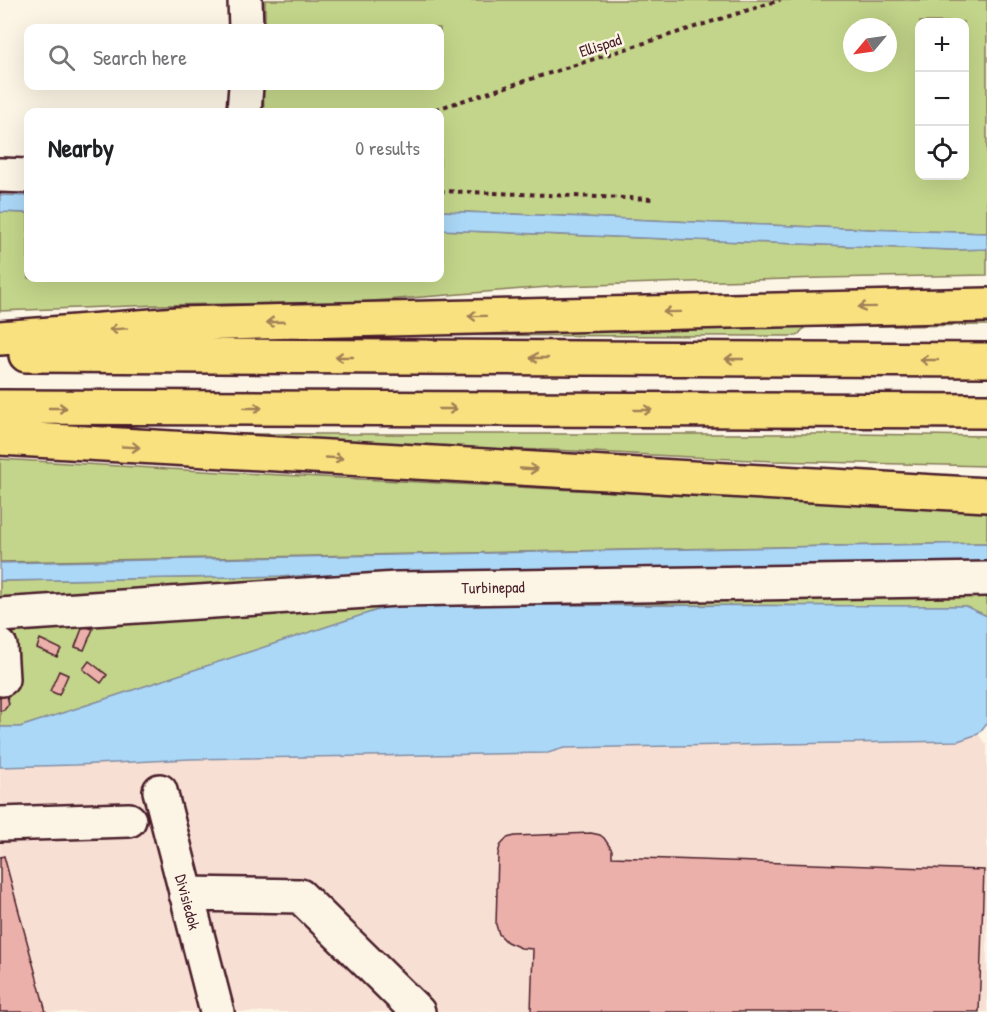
<!DOCTYPE html>
<meta charset="utf-8">
<style>
:root{--surface:#fff;--page:#f2f2f2;--text:#202124;--muted:#757577;--line:#e0e0e0}
body{margin:0;font-family:"Patrick Hand",sans-serif;background:var(--page);color:var(--text)}
.controls{position:absolute;right:18px;top:18px;display:grid;overflow:hidden;border-radius:12px;box-shadow:0 6px 24px #0002}
.controls button{width:54px;height:54px;display:grid;place-items:center;padding:0;border:0;border-bottom:2px solid var(--line);background:var(--surface);color:var(--text);font:30px sans-serif}
.compass{position:absolute;left:843px;top:18px;width:54px;height:54px;border-radius:50%;background:var(--surface);box-shadow:0 6px 24px #0002;rotate:241deg}
.list{margin:0;padding:0;list-style:none}
h2{display:flex;justify-content:space-between;align-items:center;height:78px;margin:0;padding:0 24px;font-size:26px}
h2 small{font-size:20px;font-weight:400;color:var(--muted)}
.icon{flex:none;width:33px;height:33px;fill:none;stroke:currentColor;stroke-width:2;stroke-linecap:round;stroke-linejoin:round}
.map{position:relative;flex:none;width:987px;height:1012px;overflow:hidden}
.search{position:absolute;background:var(--surface);box-shadow:0 6px 24px #0002;left:24px;top:24px;width:420px;height:66px;display:flex;align-items:center;gap:15px;box-sizing:border-box;padding:0 21px;border-radius:12px;color:var(--muted);font-size:22px}
.panel{position:absolute;background:var(--surface);box-shadow:0 6px 24px #0002;left:24px;top:108px;width:420px;height:174px;border-radius:12px}
.map>svg:first-child{display:block}
.built{fill:#f7e0d3}
.green{fill:#c3d58a;stroke:#867a5a;stroke-width:1.5;fill-rule:evenodd}
.water{fill:#abd8f7;stroke:#848ea5;stroke-width:1.5}
.building{fill:#ebb0aa;stroke:#4a1f2b;stroke-width:1.5}
.lines{fill:none;stroke-linecap:round;stroke-linejoin:round}
.minor-casing{stroke:#4a1f2b;stroke-width:38}
.highway-casing{stroke:#4a1f2b;stroke-width:38}
.path{stroke:#4a1f2b;stroke-width:4;stroke-dasharray:4.5 4.5;stroke-linecap:butt}
.minor{stroke:#fcf5e5;stroke-width:33}
.highway{stroke:#fae180;stroke-width:33}
.oneway{stroke:#a28056}
.labels{text-anchor:middle;stroke-width:5;stroke-linejoin:round;paint-order:stroke}
.street-label{font-size:16px;fill:#4a1f2b;stroke:#fcf5e5}
</style>
<div class="map">
<svg width="987" height="1012" viewBox="0 0 987 1012">
<rect width="100%" height="100%" fill="#fcf5e5"/>
<filter id="ink" filterUnits="userSpaceOnUse"><feTurbulence type="fractalNoise" baseFrequency=".0167" numOctaves="2"/><feDisplacementMap in="SourceGraphic" scale="12" xChannelSelector="R" yChannelSelector="G"/><feConvolveMatrix kernelMatrix="1 2 1 2 8 2 1 2 1" color-interpolation-filters="sRGB"/></filter>
<g filter="url(#ink)">
<path class="built" d="M978 734 987 745V1012H0V767L76 765 190 759 548 753 564 748 958 741Z"/>
<path class="green" d="M265 0H987V233C804 228 622 218 440 211V112H264L263 86H440V28H265ZM920 22H964V176H920ZM852 27H888V63H852Z
M0 212 28 213V278H440V230L953 250 987 249V275L822 278 561 286 360 302 158 305 0 311Z
M987 312V325L805 327 797 336 185 335Z
M95 434H854L987 436V466L773 461 553 450 234 444Z
M0 459 220 472 987 511V543L0 562Z
M987 562V616L965 606 532 605 390 606 20 727H0V581L525 572Z"/>
<path class="water" d="M0 195 28 196V213L0 212Z
M440 211C622 218 804 228 987 233V249L953 250 440 230Z
M987 543V562L525 572 0 581V563Z
M532 605 965 606 987 616V723L978 734 958 741 564 748 548 753 190 759 76 765 0 767V727H20L390 606Z"/>
<path class="building" d="M83 626 93 629 84 650 75 647Z
M40 639 61 649 57 657 37 648Z
M89 661 107 675 101 683 83 669Z
M59 671 68 675 59 695 50 691Z
M0 692 7 696 9 704 4 710 0 711Z
M591 833 600 835 604 838 612 850V857L984 870 979 1012H531L533 949 521 948 507 942 499 934 496 925 498 854 500 846 507 838 515 836Z
M4 856 46 1012H0V857Z"/>
<g class="lines">
<defs>
<path id="minor" d="M245 0 246 28
M244 112 246 86
M0 175 28 176
M0 615 397 589 987 579
M0 646 2 679
M160 791 217 1012
M0 824 129 820
M186 894 300 896 418 1012"/>
<path id="highway" d="M0 338 177 324 987 305
M26 355 987 360
M0 407 987 411
M0 438 987 495"/>
</defs>
<use href="#minor" class="minor-casing"/>
<use href="#highway" class="highway-casing"/>
<path class="path" d="M427 112 780 0
M440 191 654 199"/>
<use href="#minor" class="minor"/>
<use href="#highway" class="highway"/>
</g>
<defs><path id="oneway-shaft" d="M-6 0H5M1.5-3L5.5 0L1.5 3" fill="none" stroke-width="1.6" stroke-linecap="round" stroke-linejoin="round" transform="scale(1.5)"/></defs>
<g class="oneway">
<use href="#oneway-shaft" transform="translate(867 307) rotate(179)"/>
<use href="#oneway-shaft" transform="translate(672 312) rotate(179)"/>
<use href="#oneway-shaft" transform="translate(477 316) rotate(179)"/>
<use href="#oneway-shaft" transform="translate(275 322) rotate(178)"/>
<use href="#oneway-shaft" transform="translate(118 329) rotate(176)"/>
<use href="#oneway-shaft" transform="translate(344 357) rotate(-180)"/>
<use href="#oneway-shaft" transform="translate(539 358) rotate(-180)"/>
<use href="#oneway-shaft" transform="translate(734 359) rotate(-180)"/>
<use href="#oneway-shaft" transform="translate(929 360) rotate(-180)"/>
<use href="#oneway-shaft" transform="translate(58 408)"/>
<use href="#oneway-shaft" transform="translate(253 408)"/>
<use href="#oneway-shaft" transform="translate(448 409)"/>
<use href="#oneway-shaft" transform="translate(643 410)"/>
<use href="#oneway-shaft" transform="translate(131 447) rotate(3)"/>
<use href="#oneway-shaft" transform="translate(334 458) rotate(3)"/>
<use href="#oneway-shaft" transform="translate(529 469) rotate(3)"/>
</g>
</g>
<g class="labels">
<g class="street-label">
<text transform="translate(600 45) rotate(-18)" y="6">Ellispad</text>
<text transform="translate(493 587) rotate(-1)" y="6">Turbinepad</text>
<text transform="translate(188 902) rotate(75)" y="6">Divisiedok</text>
</g>
</g>
</svg>
<div class="controls">
<button>+</button>
<button>−</button>
<button><svg class="icon" aria-label="locate" viewBox="0 0 24 24"><circle cx="12" cy="12" r="6"/><path d="M12 2v4M12 18v4M2 12h4M18 12h4"/></svg></button>
</div>
<svg class="compass" viewBox="-18 -18 36 36"><path d="M0-13l5 13h-10z" fill="#e53935"/><path d="M0 13l5-13h-10z" fill="#757577"/></svg>
<div class="search"><svg class="icon" aria-label="search" viewBox="0 0 24 24"><circle cx="10" cy="10" r="6"/><path d="M15 15l6 6"/></svg>Search here</div>
<section class="panel">
<h2>Nearby<small>0 results</small></h2>
<ul class="list">
</ul>
</section>
</div>
